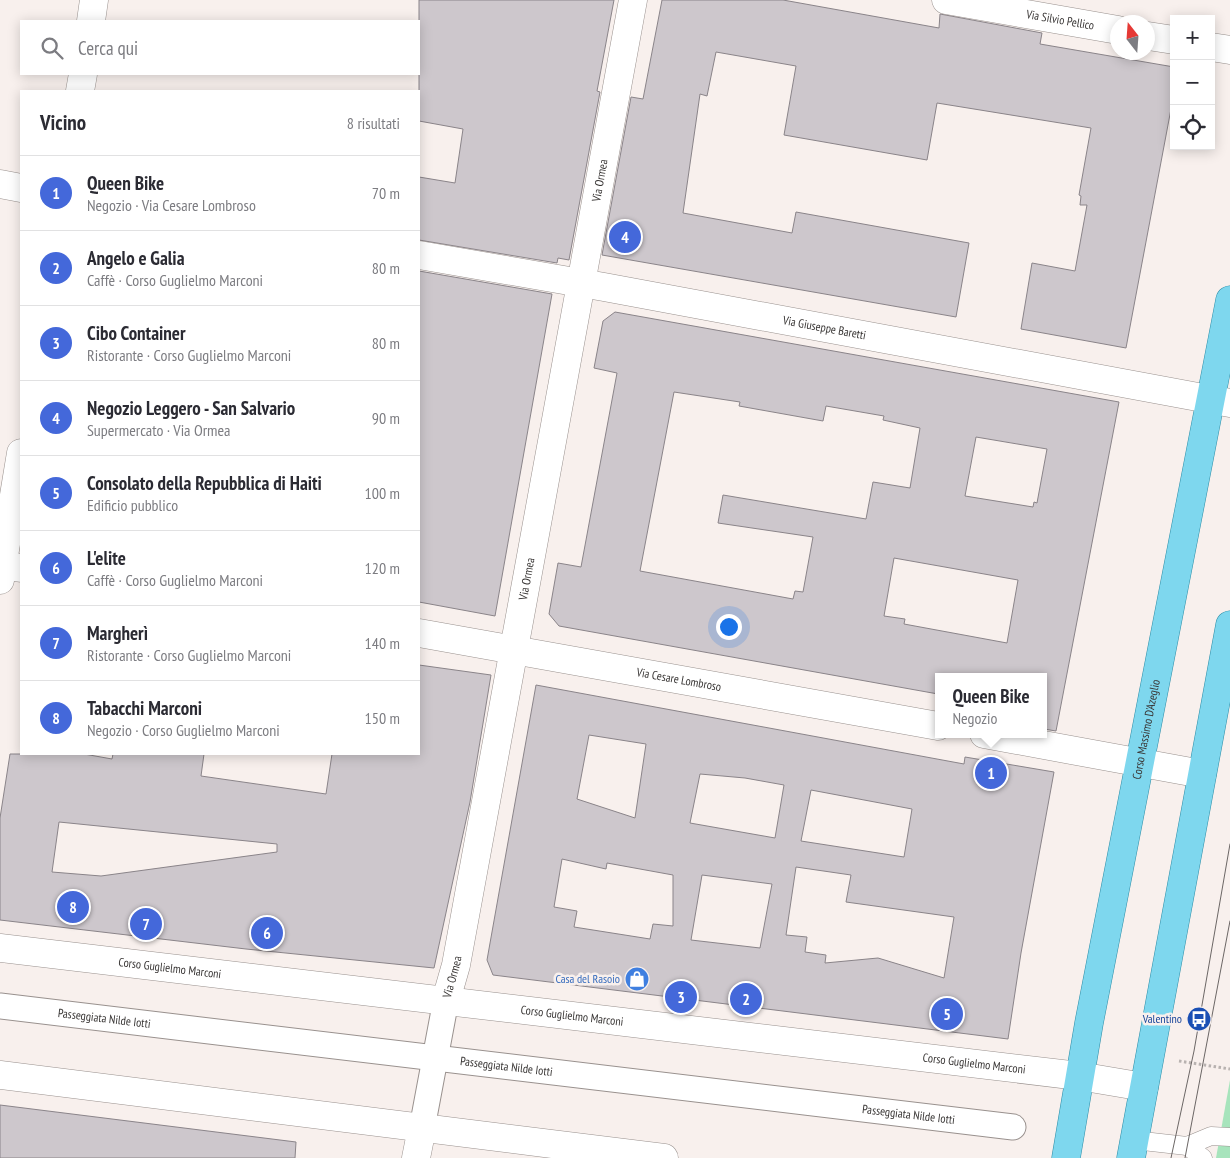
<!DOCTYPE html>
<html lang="it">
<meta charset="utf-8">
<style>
:root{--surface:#fff;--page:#f7f7f7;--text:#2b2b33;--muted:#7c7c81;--line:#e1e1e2;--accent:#4468da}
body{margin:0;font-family:"PT Sans Narrow",sans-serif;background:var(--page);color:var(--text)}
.controls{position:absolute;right:15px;top:15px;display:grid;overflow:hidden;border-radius:0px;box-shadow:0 2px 12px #0003}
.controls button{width:45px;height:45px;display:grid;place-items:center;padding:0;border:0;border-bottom:1px solid var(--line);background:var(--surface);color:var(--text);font:25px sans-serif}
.compass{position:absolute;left:1110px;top:15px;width:45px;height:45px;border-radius:50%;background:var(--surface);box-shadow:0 2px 12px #0003;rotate:343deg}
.you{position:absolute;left:728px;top:626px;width:18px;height:18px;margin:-12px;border:4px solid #fff;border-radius:50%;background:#1a73e8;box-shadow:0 0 0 8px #1a73e833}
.badge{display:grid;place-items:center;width:32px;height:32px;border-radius:50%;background:var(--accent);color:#fff;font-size:16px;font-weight:700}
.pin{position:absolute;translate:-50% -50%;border:2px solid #fff;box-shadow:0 1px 5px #0006}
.popup{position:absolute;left:935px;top:673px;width:112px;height:65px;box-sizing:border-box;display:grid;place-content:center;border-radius:0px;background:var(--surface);filter:drop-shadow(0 1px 4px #0005);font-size:16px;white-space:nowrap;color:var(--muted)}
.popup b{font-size:19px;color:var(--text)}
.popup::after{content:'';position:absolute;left:50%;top:100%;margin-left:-10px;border:10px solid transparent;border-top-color:var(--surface)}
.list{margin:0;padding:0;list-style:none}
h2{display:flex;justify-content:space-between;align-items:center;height:65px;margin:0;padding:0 20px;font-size:21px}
h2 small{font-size:16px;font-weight:400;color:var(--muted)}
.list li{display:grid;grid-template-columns:32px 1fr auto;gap:15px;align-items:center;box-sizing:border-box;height:75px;padding:0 20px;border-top:1px solid var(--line)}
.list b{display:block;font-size:19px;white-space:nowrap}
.list p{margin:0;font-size:16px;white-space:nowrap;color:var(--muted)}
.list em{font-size:16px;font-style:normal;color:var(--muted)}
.icon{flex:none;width:28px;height:28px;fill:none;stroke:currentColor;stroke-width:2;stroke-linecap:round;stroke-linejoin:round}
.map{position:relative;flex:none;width:1230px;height:1158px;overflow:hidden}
.search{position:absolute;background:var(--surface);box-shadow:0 2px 12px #0003;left:20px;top:20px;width:400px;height:55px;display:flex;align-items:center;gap:12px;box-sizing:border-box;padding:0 18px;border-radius:0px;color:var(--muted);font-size:19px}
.panel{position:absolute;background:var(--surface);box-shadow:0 2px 12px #0003;left:20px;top:90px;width:400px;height:665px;border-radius:0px}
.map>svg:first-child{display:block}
.green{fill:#a7e4bc}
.building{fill:#cdc7cc;stroke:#8a8489;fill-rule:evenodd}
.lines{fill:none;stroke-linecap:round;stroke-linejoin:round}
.service-casing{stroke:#99918e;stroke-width:19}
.pedestrian-casing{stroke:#99918e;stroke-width:27}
.minor-casing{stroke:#99918e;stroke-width:29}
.tertiary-casing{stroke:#99918e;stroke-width:29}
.primary-casing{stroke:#2e8da6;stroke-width:29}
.path{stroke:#b8b2b0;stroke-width:3;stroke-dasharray:2.5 2.5;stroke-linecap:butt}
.service{stroke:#fff;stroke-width:18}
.pedestrian{stroke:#fff;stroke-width:25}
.minor{stroke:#fff;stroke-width:28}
.tertiary{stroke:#fff;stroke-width:28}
.primary{stroke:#7ed7ee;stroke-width:28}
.tram{stroke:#6b6665;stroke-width:1}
.labels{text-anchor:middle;stroke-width:5;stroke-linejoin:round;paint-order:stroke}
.street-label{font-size:12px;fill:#393635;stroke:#f8f0ed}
.shop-label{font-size:12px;fill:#366cbe;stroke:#f8f0ed;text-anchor:end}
.transit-label{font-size:12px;fill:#164399;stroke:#f8f0ed;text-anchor:end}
</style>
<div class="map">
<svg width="1230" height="1158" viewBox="0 0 1230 1158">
<rect width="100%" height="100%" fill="#f8f0ed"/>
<path class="green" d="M1230 1080V1158H1216Z"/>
<path class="building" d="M419 0H614L597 91 600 92 569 260 558 258 557 263 419 240V177L455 183 463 129 419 121Z
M662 0H783L939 28 940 14 1042 33 1040 44 1174 67V93L1126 348 1021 329 1032 263 1075 271 1087 205H1080L1081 196 1079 195 1091 128 937 103 927 160 784 135 796 66 716 52 707 96 700 94 683 213 792 233 796 212 969 243 956 317 602 255 631 97 643 99Z
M419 271 552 294 495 616 419 602Z
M615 312 1119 402 1056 731 1044 729V677H938V694L559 626 549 614 558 563 581 567 617 373 594 368 603 321ZM674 392 740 402 739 406 823 421 826 406 884 416 883 420 920 428 910 488 873 482 866 519 723 495 718 523 813 537 803 592 795 591 793 599 640 571ZM976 437 1047 449 1037 503 1034 502 1033 507 965 496ZM894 558 1018 580 1007 643 904 624 905 619 884 616Z
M419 665 491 675 470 802 434 968 246 949 0 920V818L10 754H84L112 759 113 754H204L201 776 326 794 332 754H419ZM59 822 277 844V852L101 876 52 872Z
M536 685 964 764 965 757 1054 772 1021 953 1008 1039 493 975 487 960ZM589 735 646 744 635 818 577 799ZM700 774 745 778 784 785 775 838 690 823ZM811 790 912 809 904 857 801 841ZM562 859 606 869 607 863 673 875V926L653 924 650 939 574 927 577 911 554 907ZM796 867 851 875 846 902 954 917 944 978 878 958 825 963 826 955 805 952 807 937 786 935ZM702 875 772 884 760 948 691 940Z
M0 1105 296 1142 295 1158H0Z"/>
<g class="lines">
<defs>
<path id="service" d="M1134 1140 1187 1146 1203 1158
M1187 1146 1211 1136 1230 1137"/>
<g id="pedestrian">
<path id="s1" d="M0 1006 1013 1127"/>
<path d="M422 1128 446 1000"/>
</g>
<g id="minor">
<path id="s2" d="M946 0 1118 30"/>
<path d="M1148 36 1174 40"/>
<path d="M1211 47 1230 50"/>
<path d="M0 184 21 188"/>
<path id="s3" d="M419 255 604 287 1230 403"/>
<path d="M0 565 21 568"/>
<path id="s4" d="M419 633 938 726"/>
<path d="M984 734 1202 774"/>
<path id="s5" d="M0 948 1079 1076 1144 1087"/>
<path id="s6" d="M446 1000 456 965 633 0"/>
<path d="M0 1075 664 1158"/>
<path d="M416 1158 422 1128"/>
</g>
<path id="tertiary" d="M91 21 94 0
M80 91 83 74
M0 580 21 453"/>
<g id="primary">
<path id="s7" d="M1066 1158 1089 1023 1230 300"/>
<path d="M1131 1158 1230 625"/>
</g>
</defs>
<use href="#service" class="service-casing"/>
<use href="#pedestrian" class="pedestrian-casing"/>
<use href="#minor" class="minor-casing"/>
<use href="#tertiary" class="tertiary-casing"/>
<use href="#primary" class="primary-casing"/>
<path class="path" d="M1179 1061 1230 1069"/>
<use href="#service" class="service"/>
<use href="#pedestrian" class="pedestrian"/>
<use href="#minor" class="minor"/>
<use href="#tertiary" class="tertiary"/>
<use href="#primary" class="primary"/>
<path class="tram" d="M1171 1158 1194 1051 1230 844
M1185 1158 1230 921"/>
</g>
<defs>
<symbol id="shop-disc" viewBox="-11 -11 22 22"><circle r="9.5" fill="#3f7fe0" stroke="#f8f0ed"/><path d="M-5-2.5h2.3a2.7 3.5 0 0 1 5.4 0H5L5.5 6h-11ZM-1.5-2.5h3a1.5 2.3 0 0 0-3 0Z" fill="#fff"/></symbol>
<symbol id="bus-disc" viewBox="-11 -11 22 22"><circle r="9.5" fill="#1a4fb4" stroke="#f8f0ed"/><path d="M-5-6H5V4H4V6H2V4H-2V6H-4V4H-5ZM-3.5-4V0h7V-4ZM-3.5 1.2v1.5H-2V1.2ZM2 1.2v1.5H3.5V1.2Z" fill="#fff"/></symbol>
</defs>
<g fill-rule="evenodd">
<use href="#shop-disc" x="623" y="965" width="28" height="28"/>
<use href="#bus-disc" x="1185" y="1005" width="28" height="28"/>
</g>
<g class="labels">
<g class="street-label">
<text dy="4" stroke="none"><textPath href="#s2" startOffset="116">Via Silvio Pellico</textPath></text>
<text dy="4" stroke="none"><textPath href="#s6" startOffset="834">Via Ormea</textPath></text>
<text dy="4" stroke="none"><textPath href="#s3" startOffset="412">Via Giuseppe Baretti</textPath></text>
<text dy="4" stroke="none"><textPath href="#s6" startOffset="429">Via Ormea</textPath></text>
<text dy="4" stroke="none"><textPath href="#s4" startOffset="264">Via Cesare Lombroso</textPath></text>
<text dy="4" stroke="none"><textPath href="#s7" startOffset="436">Corso Massimo D'Azeglio</textPath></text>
<text dy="4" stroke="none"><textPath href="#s5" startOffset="171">Corso Guglielmo Marconi</textPath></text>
<text dy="4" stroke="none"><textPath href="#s6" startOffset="24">Via Ormea</textPath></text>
<text dy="4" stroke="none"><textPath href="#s5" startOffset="576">Corso Guglielmo Marconi</textPath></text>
<text dy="4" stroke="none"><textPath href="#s1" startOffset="105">Passeggiata Nilde Iotti</textPath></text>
<text dy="4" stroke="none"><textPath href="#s5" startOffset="981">Corso Guglielmo Marconi</textPath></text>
<text dy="4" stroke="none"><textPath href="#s1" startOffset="510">Passeggiata Nilde Iotti</textPath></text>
<text dy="4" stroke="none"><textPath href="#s1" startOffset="915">Passeggiata Nilde Iotti</textPath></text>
</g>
<g class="shop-label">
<text x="620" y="983">Casa del Rasoio</text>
</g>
<g class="transit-label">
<text x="1182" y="1023">Valentino</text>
</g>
</g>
</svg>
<div class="controls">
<button>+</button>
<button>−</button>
<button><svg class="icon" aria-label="locate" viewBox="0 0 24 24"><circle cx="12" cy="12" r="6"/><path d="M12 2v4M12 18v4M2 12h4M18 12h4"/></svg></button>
</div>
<svg class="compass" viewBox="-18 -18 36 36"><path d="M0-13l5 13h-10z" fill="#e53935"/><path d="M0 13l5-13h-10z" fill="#7c7c81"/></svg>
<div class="you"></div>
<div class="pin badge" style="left:991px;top:773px">1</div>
<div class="popup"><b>Queen Bike</b>Negozio</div>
<div class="pin badge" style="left:746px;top:999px">2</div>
<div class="pin badge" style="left:681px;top:997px">3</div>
<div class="pin badge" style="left:625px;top:237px">4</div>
<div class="pin badge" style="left:947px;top:1014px">5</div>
<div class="pin badge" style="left:267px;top:933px">6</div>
<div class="pin badge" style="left:146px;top:924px">7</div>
<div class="pin badge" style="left:73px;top:907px">8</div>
<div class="search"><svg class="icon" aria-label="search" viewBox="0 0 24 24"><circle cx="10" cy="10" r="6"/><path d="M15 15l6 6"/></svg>Cerca qui</div>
<section class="panel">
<h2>Vicino<small>8 risultati</small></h2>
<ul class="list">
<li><span class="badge">1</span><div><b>Queen Bike</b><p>Negozio · Via Cesare Lombroso</p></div><em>70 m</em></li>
<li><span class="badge">2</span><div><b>Angelo e Galia</b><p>Caffè · Corso Guglielmo Marconi</p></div><em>80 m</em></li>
<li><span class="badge">3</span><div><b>Cibo Container</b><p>Ristorante · Corso Guglielmo Marconi</p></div><em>80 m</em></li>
<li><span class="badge">4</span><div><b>Negozio Leggero - San Salvario</b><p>Supermercato · Via Ormea</p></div><em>90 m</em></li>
<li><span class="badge">5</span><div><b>Consolato della Repubblica di Haiti</b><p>Edificio pubblico</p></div><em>100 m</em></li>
<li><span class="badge">6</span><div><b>L'elite</b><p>Caffè · Corso Guglielmo Marconi</p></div><em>120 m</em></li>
<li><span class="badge">7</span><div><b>Margherì</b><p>Ristorante · Corso Guglielmo Marconi</p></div><em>140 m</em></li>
<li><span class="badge">8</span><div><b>Tabacchi Marconi</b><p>Negozio · Corso Guglielmo Marconi</p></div><em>150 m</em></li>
</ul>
</section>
</div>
